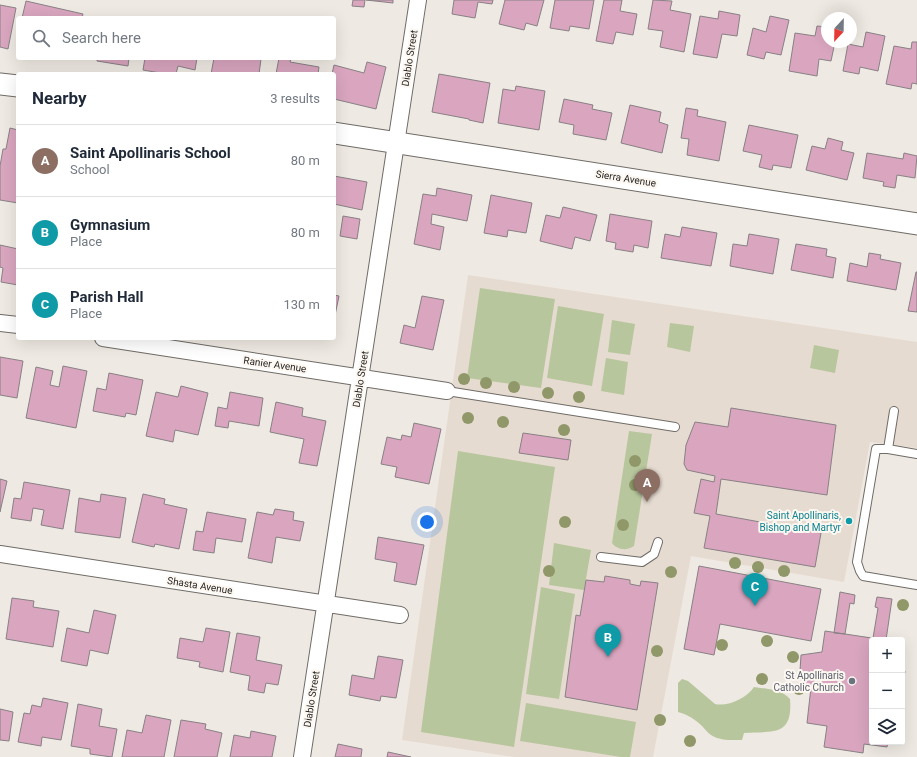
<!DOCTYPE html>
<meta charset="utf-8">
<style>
:root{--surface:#fff;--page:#f6f6f7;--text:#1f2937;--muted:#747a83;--line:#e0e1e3;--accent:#ea580c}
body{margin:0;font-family:Roboto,sans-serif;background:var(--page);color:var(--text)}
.controls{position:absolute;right:12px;bottom:12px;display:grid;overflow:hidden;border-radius:4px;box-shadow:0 4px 16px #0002}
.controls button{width:36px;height:36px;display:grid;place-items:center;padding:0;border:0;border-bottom:1px solid var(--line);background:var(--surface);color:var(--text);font:20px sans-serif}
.compass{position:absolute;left:821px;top:12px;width:36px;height:36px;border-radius:50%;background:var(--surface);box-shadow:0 4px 16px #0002;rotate:202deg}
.you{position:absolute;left:427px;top:522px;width:14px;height:14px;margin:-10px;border:3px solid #fff;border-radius:50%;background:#1a73e8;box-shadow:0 0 0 6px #1a73e833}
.badge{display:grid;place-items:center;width:26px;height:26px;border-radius:50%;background:var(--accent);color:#fff;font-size:13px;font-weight:700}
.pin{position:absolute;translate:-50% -33px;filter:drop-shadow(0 1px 2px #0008)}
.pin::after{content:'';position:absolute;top:21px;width:14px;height:12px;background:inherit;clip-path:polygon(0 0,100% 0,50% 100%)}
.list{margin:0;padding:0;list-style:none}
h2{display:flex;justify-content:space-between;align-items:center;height:52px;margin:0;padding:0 16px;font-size:17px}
h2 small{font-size:13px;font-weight:400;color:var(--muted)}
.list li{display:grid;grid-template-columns:26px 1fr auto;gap:12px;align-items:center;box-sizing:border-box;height:72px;padding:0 16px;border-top:1px solid var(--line)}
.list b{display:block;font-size:15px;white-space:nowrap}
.list p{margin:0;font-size:13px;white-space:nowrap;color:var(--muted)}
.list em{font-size:13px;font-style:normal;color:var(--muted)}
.icon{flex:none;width:22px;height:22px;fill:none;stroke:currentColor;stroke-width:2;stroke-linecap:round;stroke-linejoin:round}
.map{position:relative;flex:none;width:917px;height:757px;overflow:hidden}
.search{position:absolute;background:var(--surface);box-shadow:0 4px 16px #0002;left:16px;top:16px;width:320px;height:44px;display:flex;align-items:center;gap:10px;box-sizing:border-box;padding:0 14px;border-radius:4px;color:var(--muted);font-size:15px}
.panel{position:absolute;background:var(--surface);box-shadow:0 4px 16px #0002;left:16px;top:72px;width:320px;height:268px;border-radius:4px}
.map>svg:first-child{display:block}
.built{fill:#e6dbd0}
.green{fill:#b7c69c}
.building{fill:#d9a5bf;stroke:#888184}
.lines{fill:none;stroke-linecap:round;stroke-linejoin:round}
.service-casing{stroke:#6f6b66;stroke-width:10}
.minor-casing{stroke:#6f6b66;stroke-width:18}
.tertiary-casing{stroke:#6f6b66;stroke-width:23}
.service{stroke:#fff;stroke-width:8}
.minor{stroke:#fff;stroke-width:16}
.tertiary{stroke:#fff;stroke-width:21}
.tree{fill:#909769}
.culture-dot{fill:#0f9aa8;stroke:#fcf7f1;stroke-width:1.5}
.worship-dot{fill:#6b7280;stroke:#fcf7f1;stroke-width:1.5}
.labels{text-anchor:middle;stroke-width:4;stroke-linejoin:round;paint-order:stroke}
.street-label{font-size:10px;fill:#292725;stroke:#fcf7f1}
.culture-label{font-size:10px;fill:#0d838f;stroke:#fcf7f1;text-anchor:end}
.worship-label{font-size:10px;fill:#5b616d;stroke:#fcf7f1;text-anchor:end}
</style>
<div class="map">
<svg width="917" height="757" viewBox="0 0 917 757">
<rect width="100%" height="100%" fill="#efe9e3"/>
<path class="built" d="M468 275 917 342V448L870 442 844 582 691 556 653 757H514L402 740Z"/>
<path class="green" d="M480 288 555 299 541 388 467 378Z
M558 306 604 314 592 386 547 378Z
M612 320 635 324 630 355 608 352Z
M670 323 694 326 690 352 667 347Z
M814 345 839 350 835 373 810 368Z
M606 358 628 362 624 395 601 391Z
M629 431 652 434 634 546C627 551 617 550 612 543Z
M458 451 555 467 514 747 421 732Z
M554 543 591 550 584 590 549 585Z
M541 587 575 594 559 699 526 694Z
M682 679 688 681 715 704C728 707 747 698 754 687 766 689 781 689 790 699 793 737 773 731 744 733L742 740C732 740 720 741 711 735 708 733 705 729 702 726 696 720 687 714 678 712V683Z
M526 703 636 722 630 757H621L520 741Z"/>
<path class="building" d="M353 0H365L364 7 352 6Z
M366 0H393V3Z
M454 0H493L492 4 478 2 475 18 452 14Z
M505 0H544L537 26 526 23 524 30 499 24Z
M555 0H594L589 29 570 26 569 31 550 28Z
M604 0H622L620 11 637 14 633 35 616 32 613 44 596 41Z
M653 0 672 1 670 10 691 14 684 52 660 47 663 31 648 29Z
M26 1 83 14 82 18H22Z
M0 5 16 8 8 49 0 47Z
M719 11 740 15 737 36 722 34 717 58 693 54 700 16 718 19Z
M770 16 789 20 781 55 766 52 764 59 747 55 753 28 766 32Z
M817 26 827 27V42H835L831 61 819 59 817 76 789 71 795 33 815 36Z
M866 32 885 36 878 71 860 67 859 74 843 71 848 44 863 47Z
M912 42H917V84L912 83 911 89 886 84 894 46 911 49Z
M97 58H129L128 66 97 61Z
M145 58H197L195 70 178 66 176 74H166L143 70Z
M214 58 261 59 259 74H211Z
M279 58H291L290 62 319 67 318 74H276Z
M367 62 386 67 376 109 334 99V74H332L334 65 364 73Z
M439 74 490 83 483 123 469 120V119L432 112Z
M516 86 545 91 539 130 498 123 503 89 515 91Z
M564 99 593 105 592 109 612 113 606 140 573 134 574 125 559 122Z
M630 105 661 112 659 122 668 125 662 153 621 143Z
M686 108 698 110 697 116 726 122 719 161 687 155 689 139 681 138Z
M749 125 798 135 791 168 773 165 772 170 759 167 762 155 743 151Z
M10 128 18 130V203L0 200V166L3 149H6Z
M828 138 843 142 841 150 854 153 847 180 806 170 812 146 825 149Z
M867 153 903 159 904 153 917 156 915 178 897 175 895 188 883 186 884 182 863 178Z
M334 176 367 182 362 210 334 204Z
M437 188 472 195 467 221 432 214 431 224 444 227 440 250 414 244 423 194 436 196Z
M491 195 532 203 526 233 508 230 507 237 484 233Z
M563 207 597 215 590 241 575 237 572 249 540 241 546 215 560 218Z
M610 214 652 221 648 248 634 245 633 252 615 249 616 243 606 241Z
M343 216 360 219 357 239 340 236Z
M682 227 717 233 711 266 661 258 665 234 680 237Z
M749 234 779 239 773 274 730 266 733 244 747 246Z
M796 244 827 249 826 256 836 258 833 278 791 270Z
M0 245 18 249V285L1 282 3 268 0 267Z
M869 253 881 255 880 259 901 263 896 290 847 281 850 263 867 267Z
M916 272H917V312L908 311Z
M334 295 339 296 334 320Z
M422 296 444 300 433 350 400 343 404 325 415 328Z
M0 357 23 361 17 398 0 395Z
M63 366 87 371 76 428 26 418 36 367 53 371 50 385 59 387Z
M109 373 143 380 136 415 126 413 125 417 93 411 97 388 106 390Z
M181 386 208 393 198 435 175 430 173 442 146 436 156 392 178 397Z
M230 392 263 398 259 426 229 421 228 428 215 426 218 407 227 409Z
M276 402 303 408 302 416 326 421 317 466 299 463 304 439 270 432Z
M731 408 836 425 827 495 721 479 716 514 821 533 815 567 704 548 710 516 694 513 701 479 714 482 715 476 687 470 684 464 686 445 695 422 728 427Z
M414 423 441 429 429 484 395 477 397 467 381 464 387 437 401 440 402 435 411 437Z
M523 433 571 440 568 460 519 453Z
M0 479 7 481 0 512Z
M24 482 70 490 63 529 41 525 44 510 33 508 31 521 11 518 14 498 21 499Z
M101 494 126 498 120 538 75 532 79 498 100 502Z
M143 494 165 499 164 504 187 509 179 549 155 544 154 547 132 542Z
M275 509 294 512 293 520 304 522 300 541 276 537 272 563 248 558 257 512 273 515Z
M207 512 246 519 242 542 216 538 214 553 193 550 196 531 203 532Z
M378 537 424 545 416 585 394 581 397 563 375 559Z
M699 566 821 589 811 641 720 624 714 655 684 649Z
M605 576 630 580V584L640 586 641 581 658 583 637 710 565 697 576 615 580 616 586 580 604 582Z
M840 592 855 595 854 604 850 603 845 634 834 633Z
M877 597 892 599 886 640 873 638 878 608 875 607Z
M12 598 34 601 33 607 59 611 53 647 6 639Z
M94 610 116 615 108 654 90 650 87 666 61 661 67 628 89 633Z
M206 628 230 632 223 672 199 667 200 662 177 658 180 638 203 642Z
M825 631 885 640H872V742H888L887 747 864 744 863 753 824 747 827 726 807 723 811 687 802 686 804 672 800 671 801 655 822 652Z
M237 633 260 637 256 660 282 665 278 685 266 683 264 693 248 690 250 676 230 672Z
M378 656 403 660 396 698 381 696 380 701 349 695 352 675 374 679Z
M902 670 905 671 902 688Z
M43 698 68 703 61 740 42 737 41 746 18 742 24 713 30 714 32 705 41 707Z
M78 704 102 709 99 726 117 729 112 757 90 754V749L71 746Z
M0 709 13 712 9 741 0 740Z
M146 715 171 720 164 757H122L127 730 142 733Z
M181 720 206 724 205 729 222 733 217 757H174Z
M251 731 276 736 272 757H230L234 735 250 738Z
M338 744 362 749 361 757H335Z
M388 752 411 757H387Z"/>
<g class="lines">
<defs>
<path id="service" d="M447 391 675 427
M888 449 894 411
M917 454 888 449H876L857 562 860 571 863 576 917 585
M601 557 642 562 654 554 658 542"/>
<path id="minor" d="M0 323 18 325
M103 338 447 391
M0 554 400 615
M302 757 418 0"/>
<path id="tertiary" d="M0 84 18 86
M334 133 917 224"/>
</defs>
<use href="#service" class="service-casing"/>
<use href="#minor" class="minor-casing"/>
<use href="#tertiary" class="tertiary-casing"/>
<use href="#service" class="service"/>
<use href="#minor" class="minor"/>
<use href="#tertiary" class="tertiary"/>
</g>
<g class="tree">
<circle cx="464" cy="379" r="6"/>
<circle cx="486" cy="383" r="6"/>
<circle cx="514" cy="387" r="6"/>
<circle cx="548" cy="393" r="6"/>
<circle cx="579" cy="397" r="6"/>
<circle cx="468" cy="418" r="6"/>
<circle cx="503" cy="422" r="6"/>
<circle cx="564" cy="430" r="6"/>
<circle cx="635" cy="461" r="6"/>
<circle cx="635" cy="485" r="6"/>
<circle cx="565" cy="522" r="6"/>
<circle cx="623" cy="525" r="6"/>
<circle cx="735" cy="563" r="6"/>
<circle cx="758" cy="567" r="6"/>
<circle cx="549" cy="571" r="6"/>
<circle cx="784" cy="571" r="6"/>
<circle cx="671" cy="572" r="6"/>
<circle cx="903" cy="605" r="6"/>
<circle cx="767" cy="641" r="6"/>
<circle cx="722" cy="645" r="6"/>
<circle cx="657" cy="651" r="6"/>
<circle cx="793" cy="657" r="6"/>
<circle cx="762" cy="679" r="6"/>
<circle cx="799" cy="689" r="6"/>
<circle cx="660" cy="720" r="6"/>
<circle cx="690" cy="741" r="6"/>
</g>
<circle class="culture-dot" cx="849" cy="521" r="4"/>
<circle class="worship-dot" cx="852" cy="681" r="4"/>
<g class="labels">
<g class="street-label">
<text transform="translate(409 58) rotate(-81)" y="4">Diablo Street</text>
<text transform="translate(626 178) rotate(9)" y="4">Sierra Avenue</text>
<text transform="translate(275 364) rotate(8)" y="4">Ranier Avenue</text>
<text transform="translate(360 379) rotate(-81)" y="4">Diablo Street</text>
<text transform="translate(200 585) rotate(9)" y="4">Shasta Avenue</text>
<text transform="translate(311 699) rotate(-81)" y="4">Diablo Street</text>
</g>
<g class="culture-label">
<text x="841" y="519">Saint Apollinaris,<tspan x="841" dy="12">Bishop and Martyr</tspan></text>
</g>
<g class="worship-label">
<text x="844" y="679">St Apollinaris<tspan x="844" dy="12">Catholic Church</tspan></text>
</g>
</g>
</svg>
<div class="controls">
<button>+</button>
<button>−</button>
<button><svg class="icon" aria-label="layers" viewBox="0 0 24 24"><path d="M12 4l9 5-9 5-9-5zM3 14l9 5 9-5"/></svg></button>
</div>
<svg class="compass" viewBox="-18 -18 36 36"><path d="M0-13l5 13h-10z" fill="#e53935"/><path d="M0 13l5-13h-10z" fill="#747a83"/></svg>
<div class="you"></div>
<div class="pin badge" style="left:647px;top:502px;background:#8d6e63">A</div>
<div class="pin badge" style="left:608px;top:657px;background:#0f9aa8">B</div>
<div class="pin badge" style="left:755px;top:606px;background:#0f9aa8">C</div>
<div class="search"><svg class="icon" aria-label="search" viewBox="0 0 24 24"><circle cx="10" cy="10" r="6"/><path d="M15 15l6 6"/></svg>Search here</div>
<section class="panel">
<h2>Nearby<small>3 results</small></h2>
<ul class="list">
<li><span class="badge" style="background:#8d6e63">A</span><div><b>Saint Apollinaris School</b><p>School</p></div><em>80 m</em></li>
<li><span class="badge" style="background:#0f9aa8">B</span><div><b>Gymnasium</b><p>Place</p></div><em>80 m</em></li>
<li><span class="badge" style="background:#0f9aa8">C</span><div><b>Parish Hall</b><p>Place</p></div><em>130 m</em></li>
</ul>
</section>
</div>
